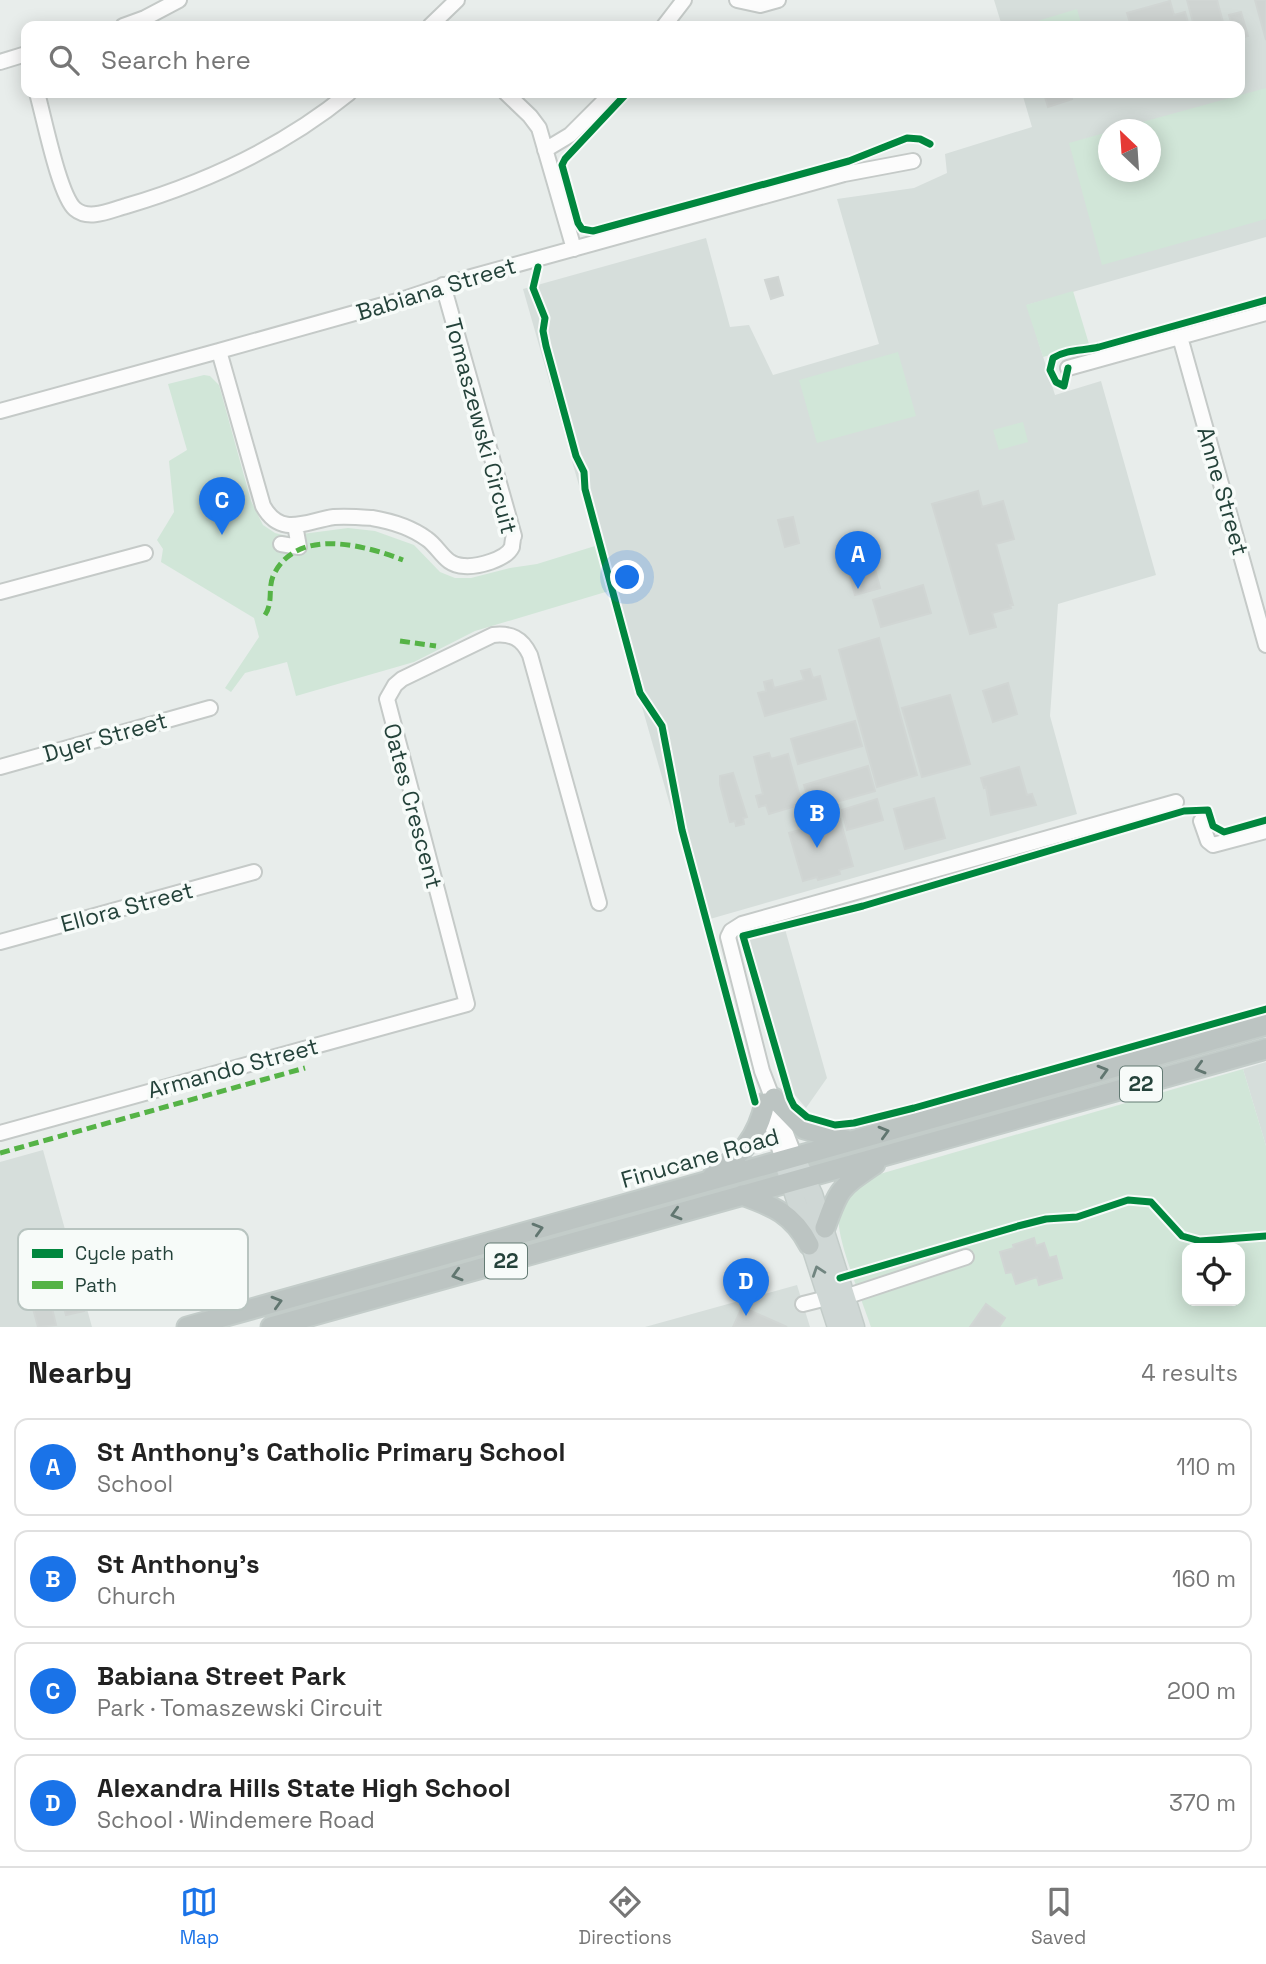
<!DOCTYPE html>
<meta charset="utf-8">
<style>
:root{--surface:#fff;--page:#f6f6f6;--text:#222;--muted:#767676;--line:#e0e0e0;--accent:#1a73e8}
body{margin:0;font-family:"Space Grotesk",sans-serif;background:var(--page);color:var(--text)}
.controls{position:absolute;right:21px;bottom:21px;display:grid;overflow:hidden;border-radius:14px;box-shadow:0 4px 18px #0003}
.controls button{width:63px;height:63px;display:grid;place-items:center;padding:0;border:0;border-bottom:2px solid var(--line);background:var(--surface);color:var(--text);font:35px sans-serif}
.compass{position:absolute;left:1098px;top:119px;width:63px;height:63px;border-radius:50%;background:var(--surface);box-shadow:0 4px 18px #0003;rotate:335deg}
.you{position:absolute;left:628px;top:578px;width:24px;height:24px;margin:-18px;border:5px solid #fff;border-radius:50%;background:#1a73e8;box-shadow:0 0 0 10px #1a73e833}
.badge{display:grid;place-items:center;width:46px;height:46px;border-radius:50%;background:var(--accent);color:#fff;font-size:23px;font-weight:700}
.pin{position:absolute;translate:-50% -58px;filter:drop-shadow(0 2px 4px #0008)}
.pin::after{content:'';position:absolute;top:37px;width:24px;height:21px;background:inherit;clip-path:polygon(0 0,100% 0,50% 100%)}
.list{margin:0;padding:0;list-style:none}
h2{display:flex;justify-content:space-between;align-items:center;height:91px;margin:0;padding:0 28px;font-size:30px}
h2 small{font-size:23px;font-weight:400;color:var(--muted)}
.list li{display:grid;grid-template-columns:46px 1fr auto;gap:21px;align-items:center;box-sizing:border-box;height:98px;margin:0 14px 14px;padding:0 14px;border:2px solid var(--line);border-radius:14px}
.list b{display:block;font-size:26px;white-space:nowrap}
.list p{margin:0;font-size:23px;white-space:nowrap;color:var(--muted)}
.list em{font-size:23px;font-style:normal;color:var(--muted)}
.icon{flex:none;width:38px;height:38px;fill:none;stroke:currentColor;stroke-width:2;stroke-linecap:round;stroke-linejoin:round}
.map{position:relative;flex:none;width:1266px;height:1327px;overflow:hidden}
.search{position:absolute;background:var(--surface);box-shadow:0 4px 18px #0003;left:21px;right:21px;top:21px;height:77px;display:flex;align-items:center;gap:18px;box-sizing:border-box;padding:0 24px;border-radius:14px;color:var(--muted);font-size:26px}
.sheet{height:539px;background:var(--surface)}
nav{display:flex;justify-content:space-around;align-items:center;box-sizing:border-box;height:98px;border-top:2px solid var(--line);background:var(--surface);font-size:19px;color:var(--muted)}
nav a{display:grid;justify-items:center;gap:4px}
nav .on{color:var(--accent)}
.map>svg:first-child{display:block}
.built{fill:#d6dedb;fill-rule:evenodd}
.green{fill:#d1e6d8;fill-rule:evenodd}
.building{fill:#cfd4d2;stroke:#d1d6d4;stroke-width:2}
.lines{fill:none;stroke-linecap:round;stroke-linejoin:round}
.minor-casing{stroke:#c5cac8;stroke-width:18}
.major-casing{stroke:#c3ccc9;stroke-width:21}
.highway-casing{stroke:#c3ccc9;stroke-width:23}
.minor{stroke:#fcfcfc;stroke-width:14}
.major{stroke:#cfd7d5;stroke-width:18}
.highway{stroke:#bcc4c2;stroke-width:19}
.quiet{stroke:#55b346;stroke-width:5;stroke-dasharray:10 5;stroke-linecap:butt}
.cycleway-casing{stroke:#f7fbf9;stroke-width:11}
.cycleway{stroke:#00873e;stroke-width:7}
.oneway{stroke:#617670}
.oneway2{stroke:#718580}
.labels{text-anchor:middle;stroke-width:7;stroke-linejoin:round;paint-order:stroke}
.shield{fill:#f7fbf9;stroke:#637a73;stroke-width:2}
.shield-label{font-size:21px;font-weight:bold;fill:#24423a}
.street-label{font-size:23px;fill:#24423a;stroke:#f7fbf9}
.key{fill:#f7fbf9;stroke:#b8c4c0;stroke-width:2}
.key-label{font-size:19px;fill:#24423a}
</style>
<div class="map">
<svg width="1266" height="1327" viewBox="0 0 1266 1327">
<rect width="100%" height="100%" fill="#e8edeb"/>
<path class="built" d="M994 0H1266V237L1027 305 1055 395 1101 381 1156 575 1058 604 1050 716 1077 814 703 921 523 289 706 238 730 327 749 325 773 375 879 344 837 199 914 188 947 173 945 154 1032 127 1022 93H1240V26H1002ZM1108 130H1150V172H1108Z
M785 929 827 1078 806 1108 789 1088 747 939Z
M1266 1062V1146L1243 1069Z
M43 1150 92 1327H0V1162Z
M797 1285 810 1327H645Z"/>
<path class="green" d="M1077 9 1082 26H1021Z
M1266 88V219L1102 265 1069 143 1108 132V172H1150V130L1117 129Z
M1073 291 1089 344 1043 357 1026 305Z
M898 352 916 416 817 443 799 380Z
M204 375 210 376 219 385 251 501 263 525 275 533 287 536 348 528 375 531 414 545 440 572 455 578H471L510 568 537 564 595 546 609 591 475 631 414 662 296 696 287 662 245 673 231 692 225 688 259 637 254 618 161 562 163 549 157 540 174 512 169 461 187 450 168 384Z
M1023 422 1028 442 999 450 993 430Z
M1243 1069 1266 1146V1327H871C864 1305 835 1236 839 1217 844 1199 859 1187 873 1176ZM1187 1248H1240V1301H1187Z"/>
<path class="building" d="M1187 0H1217L1224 26H1194Z
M1255 0H1266V40Z
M1170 1 1174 15 1185 12 1189 26H1131L1127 13Z
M1241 12 1248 36 1240 38V26H1232L1229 15Z
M1057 93H1070L1072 99 1048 107 1045 97Z
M778 277 783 295 771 299 765 280Z
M978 491 982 507 1003 501 1014 539 996 544 1013 605H1010L1011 608 992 613 996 627 970 634 932 504Z
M793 517 799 543 785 547 778 520Z
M872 558 880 588 855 595 847 565Z
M923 585 931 613 881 627 873 600Z
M879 638 917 775 877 787 839 650Z
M810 669 813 678 820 676 826 699 765 716 758 693 766 691 764 682 772 680 774 688 804 680 801 671Z
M1008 683 1017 714 993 722 983 691Z
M950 695 970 764 922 777 902 708Z
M855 721 862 746 798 764 791 739Z
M769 753 771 759 788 754 802 804 769 814 766 805 759 807 756 796 763 794 754 757Z
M868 766 875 791 811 809 804 785Z
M1019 767 1027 795 1032 794 1036 805 991 815 986 787 984 788 981 778Z
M733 773 747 817 743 818 744 824 736 826 735 821 730 822 720 784V776Z
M934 798 945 838 905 849 894 809Z
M877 799 883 820 847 830 842 810Z
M840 819 853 866 839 870 840 874 818 880 817 877 803 881 789 833Z
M1034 1238 1036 1246 1044 1243 1049 1258 1056 1256 1062 1278 1039 1285 1037 1277 1016 1284 1012 1272 1006 1273 1000 1252 1014 1248 1013 1245Z
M43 1274 48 1293 59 1290 63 1304 52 1308 56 1325 38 1327 25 1279Z
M74 1275 84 1311 66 1315 56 1279Z
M986 1304 1005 1318 999 1327H970Z
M742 1307 787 1327H733Z"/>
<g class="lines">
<defs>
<path id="minor" d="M737 0 760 5 778 0
M123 26 145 18 179 0
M430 26 457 0
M664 26 684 0
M0 62 26 54
M37 93C44 117 59 195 75 209 89 221 111 210 126 206 207 182 283 147 349 93
M506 93 530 116 539 128 574 249
M545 150 570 135 612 93
M1180 337 1266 645
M219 351 263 506C281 538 306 521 334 517 347 516 359 517 372 518 390 521 412 528 427 539 440 548 445 566 464 566 477 567 506 560 512 547 512 546 513 537 514 536L443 285
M1068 368 1266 313
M0 411 219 351 401 300 464 279 844 174 913 161
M281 544 299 547 295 525
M0 592 145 553
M0 767 210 708
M1201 821 1208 841 1213 845 1266 831
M0 942 254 872
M765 1104 783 1160
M0 1133 467 1004 387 699 395 685 402 679 493 635C511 633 522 638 530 655L599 903
M795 1157 762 1071 728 937 731 931 742 924 1176 802
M845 1297 966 1257
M803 1304 827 1298"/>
<path id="major" d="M795 1157 813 1194 855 1327
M783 1160 837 1327"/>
<path id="highway" d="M774 1098 804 1129 849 1141
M712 1177C741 1154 757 1140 765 1103
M742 1195C773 1206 793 1214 809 1245
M825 1228C839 1188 840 1188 875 1164
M187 1327 1266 1025
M271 1327 1266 1049"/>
</defs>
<use href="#minor" class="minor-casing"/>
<use href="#major" class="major-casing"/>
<use href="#highway" class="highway-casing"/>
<use href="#minor" class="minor"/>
<use href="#major" class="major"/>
<use href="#highway" class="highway"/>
<path class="quiet" d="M265 615C274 601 267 588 274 574 298 527 364 545 403 560
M400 641 436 646
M0 1153 305 1068"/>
<defs>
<path id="cycleway" d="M627 93 565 159 562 165 578 223 582 229 593 231 849 161 907 138 920 139 930 144
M538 267 533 288 545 318 543 331 546 346 576 456 584 472 585 489 640 693 662 726 682 830 755 1102
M1068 368 1064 386 1056 382 1050 370 1053 358C1067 349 1083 351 1099 347L1266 300
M1266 820 1224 832 1213 826 1208 810 1184 811 863 906 743 936 790 1098 794 1106 807 1117 835 1125 854 1123 914 1108 1266 1009
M840 1278 1018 1226 1046 1219 1077 1217 1128 1200 1151 1202 1182 1236 1200 1241 1266 1236"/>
</defs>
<use href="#cycleway" class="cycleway-casing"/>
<use href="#cycleway" class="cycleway"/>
</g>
<defs><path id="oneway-chevron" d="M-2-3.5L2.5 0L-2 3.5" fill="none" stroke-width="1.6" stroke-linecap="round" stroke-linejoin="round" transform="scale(1.75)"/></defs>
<g class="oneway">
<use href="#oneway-chevron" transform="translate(1200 1068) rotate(164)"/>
<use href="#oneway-chevron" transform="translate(1103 1071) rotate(-16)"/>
<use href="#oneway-chevron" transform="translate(884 1132) rotate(-16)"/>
<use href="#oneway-chevron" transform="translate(676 1214) rotate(164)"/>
<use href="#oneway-chevron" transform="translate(538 1229) rotate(-16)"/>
<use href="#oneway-chevron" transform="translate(457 1275) rotate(164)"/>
<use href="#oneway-chevron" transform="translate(277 1302) rotate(-16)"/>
</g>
<use class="oneway2" href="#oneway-chevron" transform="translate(818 1271) rotate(-109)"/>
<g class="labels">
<g class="shield">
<rect x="1120" y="1066.5" width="42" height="35" rx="5"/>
<rect x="485" y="1243.5" width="42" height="35" rx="5"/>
</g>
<g class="shield-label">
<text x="1141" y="1091">22</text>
<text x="506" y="1268">22</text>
</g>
<g class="street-label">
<text transform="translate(436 289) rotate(-17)" y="8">Babiana Street</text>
<text transform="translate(481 426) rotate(75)" y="8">Tomaszewski Circuit</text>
<text transform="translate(1223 491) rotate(74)" y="8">Anne Street</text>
<text transform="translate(105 737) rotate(-16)" y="8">Dyer Street</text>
<text transform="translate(413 806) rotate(75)" y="8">Oates Crescent</text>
<text transform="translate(127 907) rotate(-15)" y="8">Ellora Street</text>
<text transform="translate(233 1068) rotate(-15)" y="8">Armando Street</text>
<text transform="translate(700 1158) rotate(-16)" y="8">Finucane Road</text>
</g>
</g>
<rect x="18" y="1229" width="230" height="81" rx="10" class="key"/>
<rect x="32" y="1249" width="31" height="9" fill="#00873e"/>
<rect x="32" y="1281" width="31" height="8" fill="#55b346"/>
<g class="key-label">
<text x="75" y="1260">Cycle path</text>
<text x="75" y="1292">Path</text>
</g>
</svg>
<div class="controls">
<button><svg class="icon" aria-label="locate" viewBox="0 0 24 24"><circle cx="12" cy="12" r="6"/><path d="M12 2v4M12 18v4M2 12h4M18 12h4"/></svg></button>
</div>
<svg class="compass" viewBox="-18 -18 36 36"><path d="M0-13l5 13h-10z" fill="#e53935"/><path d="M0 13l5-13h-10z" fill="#767676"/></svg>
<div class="you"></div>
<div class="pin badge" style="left:858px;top:589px">A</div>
<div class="pin badge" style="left:817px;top:848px">B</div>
<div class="pin badge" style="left:222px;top:535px">C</div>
<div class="pin badge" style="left:746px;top:1316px">D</div>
<div class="search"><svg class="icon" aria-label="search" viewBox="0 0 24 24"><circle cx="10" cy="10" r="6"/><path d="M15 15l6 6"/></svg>Search here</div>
</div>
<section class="sheet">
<h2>Nearby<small>4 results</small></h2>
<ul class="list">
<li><span class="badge">A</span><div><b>St Anthony's Catholic Primary School</b><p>School</p></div><em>110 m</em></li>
<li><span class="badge">B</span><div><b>St Anthony's</b><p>Church</p></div><em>160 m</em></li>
<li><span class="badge">C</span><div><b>Babiana Street Park</b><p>Park · Tomaszewski Circuit</p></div><em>200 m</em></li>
<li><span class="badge">D</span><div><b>Alexandra Hills State High School</b><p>School · Windemere Road</p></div><em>370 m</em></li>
</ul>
</section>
<nav>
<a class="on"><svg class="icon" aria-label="map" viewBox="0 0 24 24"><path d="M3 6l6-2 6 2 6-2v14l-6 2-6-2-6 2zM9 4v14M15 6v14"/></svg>Map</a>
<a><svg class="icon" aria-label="directions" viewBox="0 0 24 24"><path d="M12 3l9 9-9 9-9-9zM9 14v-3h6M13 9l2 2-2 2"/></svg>Directions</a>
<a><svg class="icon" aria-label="saved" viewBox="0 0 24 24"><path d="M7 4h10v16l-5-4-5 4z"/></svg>Saved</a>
</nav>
